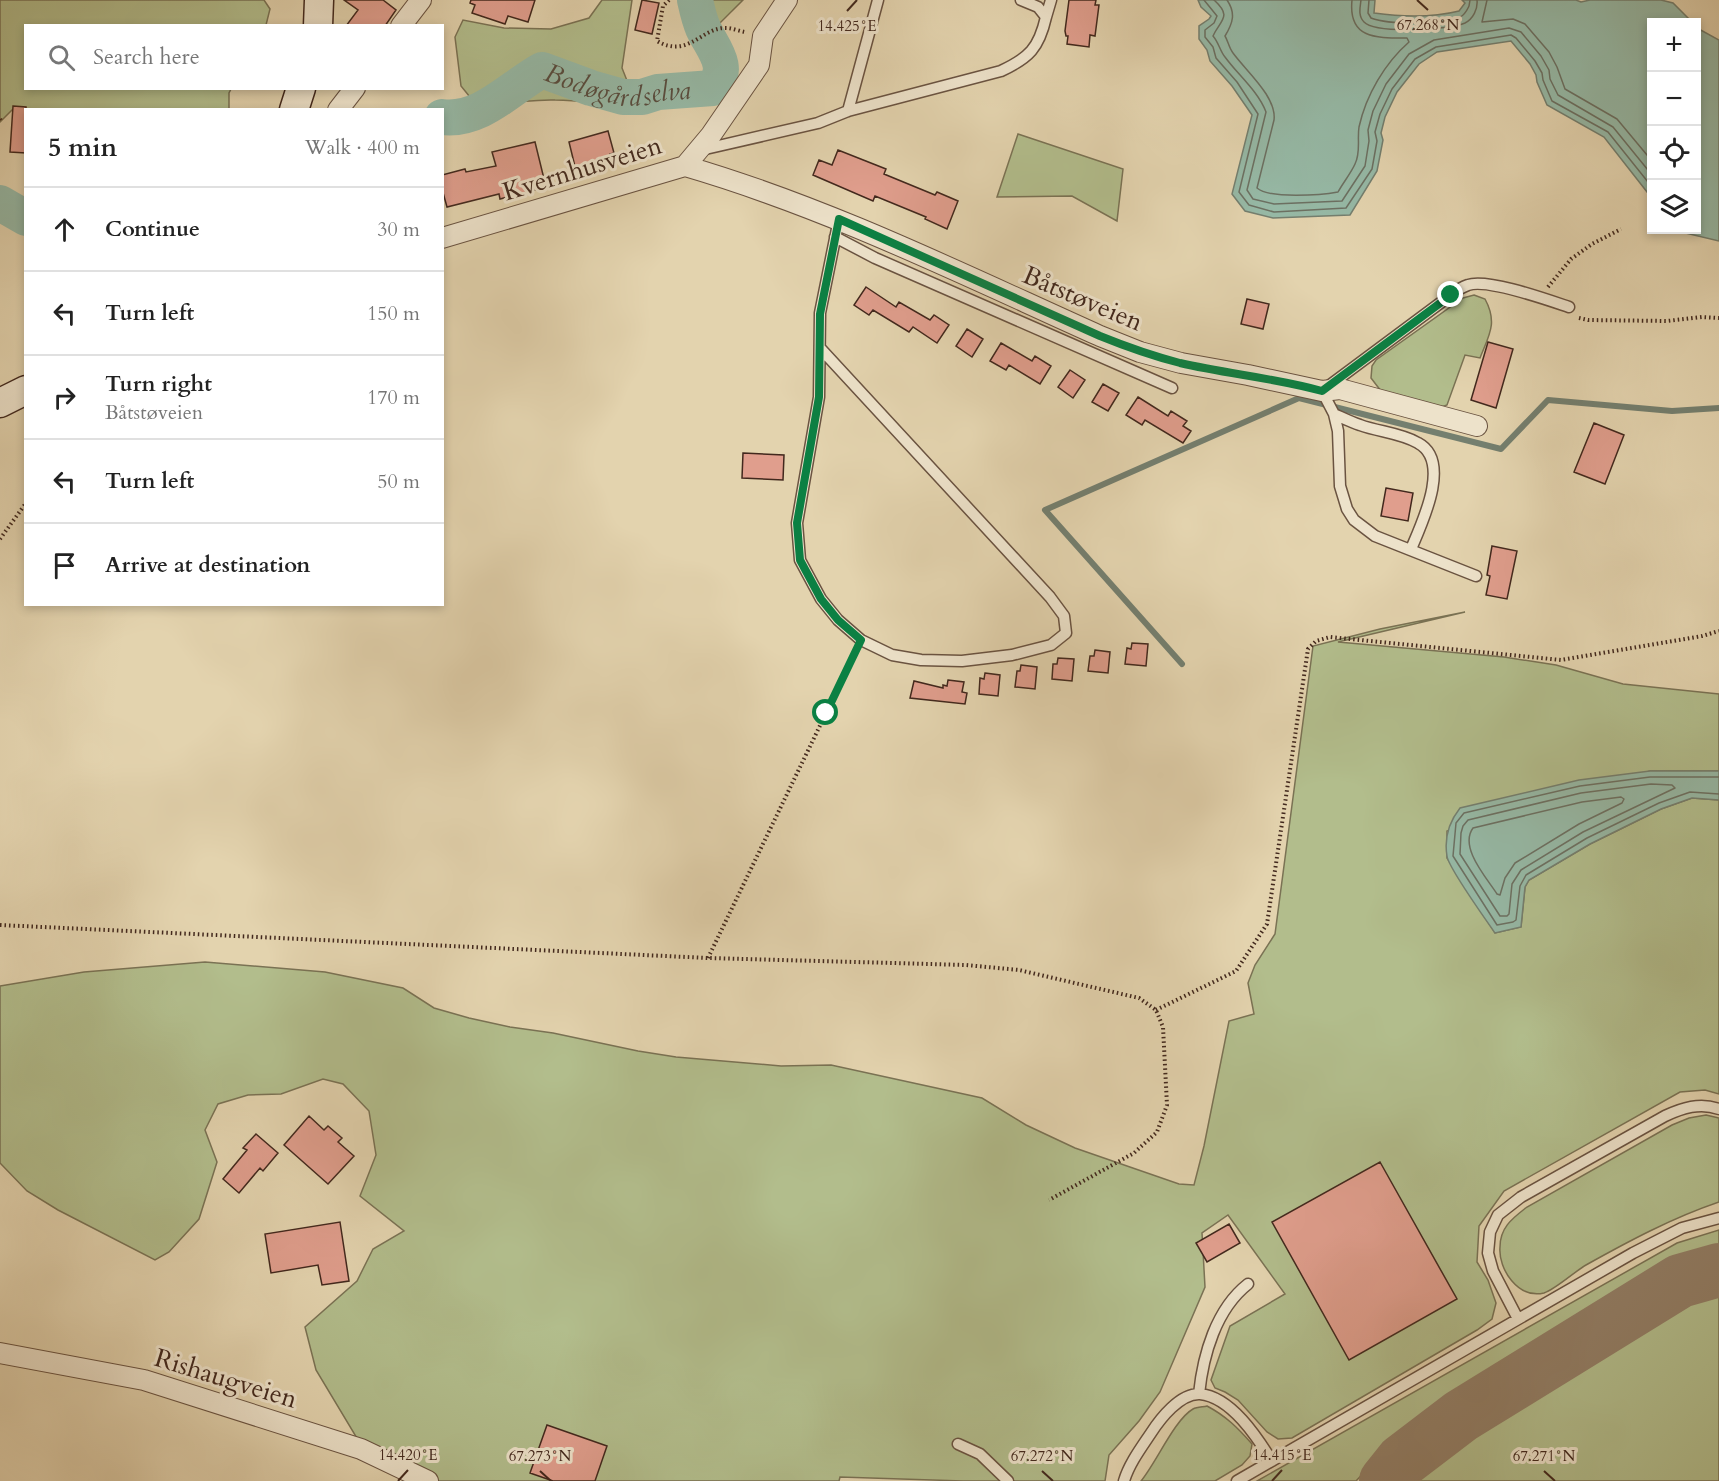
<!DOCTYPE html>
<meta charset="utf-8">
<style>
:root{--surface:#fff;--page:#f2f2f2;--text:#222;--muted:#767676;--line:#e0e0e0}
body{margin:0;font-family:Cardo,serif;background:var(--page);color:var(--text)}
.controls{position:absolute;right:18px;top:18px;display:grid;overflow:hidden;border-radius:0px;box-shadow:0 3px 9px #0003}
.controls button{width:54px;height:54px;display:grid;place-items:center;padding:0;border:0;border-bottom:2px solid var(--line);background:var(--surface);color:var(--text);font:30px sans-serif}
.stop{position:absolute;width:18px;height:18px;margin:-14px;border:4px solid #0b8043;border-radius:50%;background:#fff}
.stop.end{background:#0b8043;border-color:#fff;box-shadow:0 2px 6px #0008}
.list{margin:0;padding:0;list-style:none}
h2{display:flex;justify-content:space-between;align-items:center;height:78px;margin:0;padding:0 24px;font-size:26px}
h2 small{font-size:20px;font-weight:400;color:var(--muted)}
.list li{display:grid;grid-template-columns:39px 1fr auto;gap:18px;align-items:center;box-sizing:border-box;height:84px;padding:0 24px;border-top:2px solid var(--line)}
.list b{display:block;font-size:22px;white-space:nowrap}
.list p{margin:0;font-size:20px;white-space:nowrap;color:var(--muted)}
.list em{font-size:20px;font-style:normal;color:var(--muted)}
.icon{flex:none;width:33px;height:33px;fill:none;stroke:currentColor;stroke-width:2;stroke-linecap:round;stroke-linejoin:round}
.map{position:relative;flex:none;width:1719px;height:1481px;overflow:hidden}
.search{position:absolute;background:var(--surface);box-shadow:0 3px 9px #0003;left:24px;top:24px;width:420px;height:66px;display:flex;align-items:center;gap:15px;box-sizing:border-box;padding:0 21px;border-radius:0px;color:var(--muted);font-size:22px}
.panel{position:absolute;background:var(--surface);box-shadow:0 3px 9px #0003;left:24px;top:108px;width:420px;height:498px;border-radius:0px}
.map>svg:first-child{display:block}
.green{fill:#b2bd8c;stroke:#7a7254;stroke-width:1.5}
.water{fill:#96b9a6;stroke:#747f6f;stroke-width:1.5}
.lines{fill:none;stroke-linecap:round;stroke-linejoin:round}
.shore{stroke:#6c7062;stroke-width:1.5}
.stream{stroke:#747f6f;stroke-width:6}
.river{stroke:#96b9a6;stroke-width:36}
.taxiway{stroke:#927e66;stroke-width:54}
.building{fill:#e09e8d;stroke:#42281d;stroke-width:1.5}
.lane-casing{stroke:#6a5341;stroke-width:13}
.street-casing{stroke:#6a5341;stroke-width:22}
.secondary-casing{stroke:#42281d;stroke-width:31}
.path{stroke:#42281d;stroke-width:4;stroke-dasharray:1.5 3;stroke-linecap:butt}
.lane{stroke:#ede2ca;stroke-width:10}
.street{stroke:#ede2ca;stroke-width:20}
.secondary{stroke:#ede2ca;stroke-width:28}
.route{stroke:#0b8043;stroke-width:8}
.ticks{fill:none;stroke:#42281d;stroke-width:2}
.labels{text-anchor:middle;stroke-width:6;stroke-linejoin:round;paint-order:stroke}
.street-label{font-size:26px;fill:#42281d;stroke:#ede2ca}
.water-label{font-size:27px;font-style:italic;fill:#574c3f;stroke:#ede2ca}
.ticks-label{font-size:15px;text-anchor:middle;fill:#42281d;stroke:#ede2ca;stroke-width:6;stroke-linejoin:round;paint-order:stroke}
</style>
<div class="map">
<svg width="1719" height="1481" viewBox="0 0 1719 1481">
<rect width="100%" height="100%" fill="#e3d3ae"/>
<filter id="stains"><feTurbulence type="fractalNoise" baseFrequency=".00333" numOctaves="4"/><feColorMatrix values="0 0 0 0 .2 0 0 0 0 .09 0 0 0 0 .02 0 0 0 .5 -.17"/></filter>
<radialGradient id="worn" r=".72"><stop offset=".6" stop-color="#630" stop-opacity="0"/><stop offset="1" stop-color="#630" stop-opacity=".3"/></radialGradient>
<path class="green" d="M0 0H264L270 9 266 25 26 26V88L231 89 229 93V109L12 110 0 122Z
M602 0H632L622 68 639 111C611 106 583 100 555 100 528 99 502 106 474 102L461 86 455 37 463 20 504 28 551 29 589 18Z
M698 0H743L718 25 708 30Z
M1018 134 1123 169 1117 221 1072 196 997 197Z
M1474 295 1485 299C1498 323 1489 335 1480 358L1465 355 1447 405 1439 408 1381 391 1371 378 1372 366 1376 360 1463 298Z
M1465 612 1338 642 1504 657 1556 665 1623 684 1719 694V771H1650L1447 831V858L1495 933 1521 927 1525 887 1529 880 1590 844 1661 809 1692 798 1719 800V1094L1705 1090 1680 1092 1504 1191 1479 1226 1477 1262 1488 1280 1496 1303 1492 1319 1477 1330 1292 1438 1278 1439 1267 1432 1238 1400 1225 1392 1215 1388 1211 1380 1230 1326 1285 1294 1228 1215 1202 1233 1205 1287 1160 1392 1139 1421 1109 1455 1105 1481H963L840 1477 839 1481H428L358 1440 316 1370 305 1327 357 1281 373 1249 404 1231 360 1196 376 1155 369 1111 343 1084 323 1079 281 1094 248 1095 218 1104 205 1130 217 1162 199 1219 169 1252 155 1260 58 1210 27 1191 0 1163V986L84 972 205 962 325 972 403 988 434 1008 469 1018 510 1027 553 1033 638 1051 676 1057 781 1066 831 1065 982 1098 1026 1125 1075 1148 1179 1184 1194 1185 1204 1146 1229 1021 1254 1014 1248 983 1255 965 1275 934 1313 646 1380 629Z
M1706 1115 1719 1118V1202C1672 1218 1629 1241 1586 1265 1574 1272 1556 1289 1544 1293 1518 1299 1498 1269 1500 1247 1500 1227 1513 1218 1527 1207L1672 1125 1689 1118Z
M1719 1230V1248L1664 1267 1494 1372 1395 1440 1356 1481H1257L1677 1243Z
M1719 1292V1481H1414L1444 1454 1657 1316 1699 1295Z
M1207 1406C1226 1416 1238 1428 1252 1444L1250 1456 1242 1465 1215 1481H1141C1156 1463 1175 1419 1193 1409 1197 1407 1203 1407 1207 1406Z"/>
<path class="water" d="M1198 0H1375L1374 13C1402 17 1431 18 1459 11L1465 3 1462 0H1576L1581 2 1590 0H1661L1673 3 1692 22H1652L1651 197 1604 137 1547 105 1537 82 1536 75 1530 64 1511 41 1437 52 1419 64 1397 92 1385 117 1381 133 1383 140 1377 171 1350 215 1273 218 1245 211 1232 194 1252 115 1232 86 1210 61 1207 50 1199 39V26L1209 19 1211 16 1201 7Z
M1697 28 1719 40V241L1673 230H1696Z
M1650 771H1719V800L1692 798 1661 809 1590 844 1529 880 1525 887 1521 927 1495 933C1486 920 1448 867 1447 856 1444 838 1449 822 1460 808L1579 780Z"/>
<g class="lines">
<path class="shore" d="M1204 0 1217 16 1214 23 1205 30V37L1213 47 1216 58 1237 82 1258 114 1239 192 1249 205 1274 212 1346 208 1372 169 1377 141 1375 132 1380 114 1392 89 1415 59 1436 47 1511 35 1516 38 1535 61 1542 73 1543 80 1552 101 1608 132 1652 187
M1214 0C1233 17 1220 20 1213 36 1219 43 1220 51 1225 57 1238 75 1258 91 1266 112L1247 190 1253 199 1274 204 1342 201 1365 166 1369 141 1368 130 1373 111 1386 84 1409 54 1434 40 1509 28 1521 32 1541 56 1549 70 1550 79 1558 95 1613 127 1652 175
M1227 0C1236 13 1233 23 1225 36 1228 41 1229 48 1233 53 1246 71 1277 97 1274 120L1257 188C1269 199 1322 195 1338 192 1343 183 1351 173 1355 164 1361 152 1357 139 1359 127 1366 95 1385 63 1409 42L1407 38C1376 38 1348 39 1352 0
M1361 0C1360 8 1358 16 1364 22 1375 34 1450 30 1465 23 1473 19 1478 9 1477 0
M1369 0 1368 13 1371 18C1390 25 1441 25 1460 17 1465 15 1467 10 1469 6L1470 0
M1487 0 1482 22 1513 19 1525 24 1549 52 1557 67 1565 89 1617 119 1652 161
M1719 777H1650L1580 786 1464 813 1456 823 1453 856 1497 925 1513 922 1516 920 1520 886 1526 875 1587 838 1659 803 1690 792 1719 794
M1651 784 1672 785 1675 788 1583 832 1521 870 1512 884 1509 914 1507 916H1500L1460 854 1461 833 1463 826 1468 820 1581 793Z
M1621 797 1624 799 1622 803 1579 824 1515 863 1505 878 1500 895 1497 894C1486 877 1459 847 1473 828L1582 802Z"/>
<path class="stream" d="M1182 664 1045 510 1299 398 1501 449 1548 400 1672 411 1719 408"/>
<g class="river">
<path id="s1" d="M442 117C481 122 511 87 542 70L591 88 623 97H642L658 92 713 88C732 67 712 48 703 28 699 19 697 9 695 0"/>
<path d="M0 203 26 218"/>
</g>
<path class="taxiway" d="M1386 1481 1402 1461 1461 1416 1680 1281 1719 1270"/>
</g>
<path class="building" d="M344 0H383L396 10 385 26H346L358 10Z
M471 0H535L528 22 508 16 505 24 472 13 475 5 470 3Z
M642 0 659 3 652 34 635 30Z
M1069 0H1096L1095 5H1099L1095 36 1090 35 1089 47 1067 44 1068 36H1066L1065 31Z
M13 106 26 107V153L10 152Z
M608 131 614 153 610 154 613 165 592 171 594 175 578 179 569 142Z
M535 142 546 187 500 199 499 194 447 207 442 189V175L465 169 466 172 496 166 492 152Z
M838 150 886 169 884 174 935 195 937 192 958 201 947 229 925 219 926 217 875 196 873 201 813 175 819 160 832 165Z
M866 287 896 307 899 302 930 320 934 315 949 325 937 343 913 327 909 332 873 310 869 315 854 305Z
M1247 299 1269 304 1263 329 1241 324Z
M967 329 983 339 972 357 956 346Z
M1488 342 1513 349 1496 408 1471 400Z
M1001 343 1032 361 1035 356 1051 366 1040 384 1009 365 1006 370 990 361Z
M1070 370 1085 380 1073 398 1058 387Z
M1103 384 1119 393 1108 411 1092 402Z
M1138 397 1168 416 1171 411 1187 421 1183 426 1191 431 1183 443 1145 420 1142 425 1126 415Z
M1594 423 1624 435 1605 484 1574 472Z
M743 453 784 455 783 480 742 478Z
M1386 488 1413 493 1408 521 1381 516Z
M1492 546 1517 551 1507 599 1486 595 1490 576 1487 575Z
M1132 643 1148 644 1146 666 1125 664 1127 648 1131 649Z
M1095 650 1110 652 1108 673 1088 671 1090 656H1094Z
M1058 658 1074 659 1072 681 1052 679 1053 664H1057Z
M1021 665 1037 667 1035 689 1015 687 1017 671H1020Z
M985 673 1000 675 998 696 979 694 980 678 984 679Z
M948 680 964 682 962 692 967 693 965 704 910 698 914 681 943 688V685L947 686Z
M309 1116 324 1130 328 1126 342 1138 338 1142 354 1156 328 1184 284 1145Z
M256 1134 278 1153 263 1171 260 1168 239 1193 223 1179 247 1150 243 1148Z
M1380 1162 1457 1299 1349 1360 1272 1222Z
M340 1222 349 1281 322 1285 318 1265 271 1273 265 1234Z
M1229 1224 1240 1243 1207 1262 1196 1243Z
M547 1425 607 1446 595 1481H553L530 1473Z"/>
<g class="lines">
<defs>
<path id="lane" d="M1046 17 1051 0
M848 111 878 0
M701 150 818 123 848 111 1001 71C1029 58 1039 48 1046 17L1038 7 1021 0
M835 237 875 258 1172 388
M820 348 1050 597 1064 616 1066 633 1051 645 1012 655 962 661 921 660 892 655 861 640 838 620 821 599 800 560 797 523 819 397 820 313 839 219
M1334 414C1343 418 1351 422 1360 425 1379 432 1401 433 1418 443 1452 461 1422 523 1411 549
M1476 576 1375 536 1354 520 1347 509 1340 486 1338 431 1334 414 1322 391 1451 295C1456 291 1462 287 1468 285 1487 278 1548 300 1569 307
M1518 1319 1493 1271 1488 1253 1490 1232 1498 1215 1521 1197 1665 1116C1682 1108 1700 1102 1719 1109
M1199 1394C1203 1355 1216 1309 1248 1284
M958 1444 980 1454 1008 1481
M1124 1481C1129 1464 1141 1448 1151 1433 1160 1419 1180 1393 1200 1394 1231 1397 1257 1437 1272 1461
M1237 1481 1633 1253 1682 1228 1719 1218"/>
<path id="street" d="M401 26 421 0
M338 110 355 88
M685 166C829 208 964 275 1100 336L1140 352 1181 363 1248 375 1322 391 1340 389 1477 426
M442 238 685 166 711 135 759 65 763 36 787 0
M0 1353 144 1380 361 1449 428 1481"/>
<path id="secondary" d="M318 26 319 0
M294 110 301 88
M0 403 26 390"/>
</defs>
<use href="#lane" class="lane-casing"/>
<use href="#street" class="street-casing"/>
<use href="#secondary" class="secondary-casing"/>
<path class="path" d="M669 0 663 6 657 41C688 59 702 27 726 28 732 28 739 31 745 32
M0 119 2 122
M1548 287 1571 259 1592 244 1621 229
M1579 318 1588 320 1667 321 1702 317 1719 318
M0 539 26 503
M0 925 708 958 966 965 1019 970 1139 998 1156 1010 1163 1027 1167 1105 1157 1132 1134 1153 1049 1200
M708 958 855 653
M1156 1010 1236 971 1267 924 1308 649 1316 641 1330 637 1561 660 1702 636 1719 631"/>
<use href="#lane" class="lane"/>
<use href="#street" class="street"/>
<use href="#secondary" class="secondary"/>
</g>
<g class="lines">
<path class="route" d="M826 713 861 640 838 620 821 599 800 560 797 523 819 397 820 314 839 219 1100 336C1127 347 1153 356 1180 363 1227 374 1276 378 1322 391L1451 295"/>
</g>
<path class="ticks" d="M1417 0 1428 10M847 11 857 0M540 1471 551 1481M1042 1471 1053 1481M1544 1471 1555 1481M398 1481 408 1470M1272 1481 1282 1470"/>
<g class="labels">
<g class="street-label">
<text transform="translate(582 168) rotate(-17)" y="9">Kvernhusveien</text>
<text transform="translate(1083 298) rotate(23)" y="9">Båtstøveien</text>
<text transform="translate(226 1378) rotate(17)" y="9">Rishaugveien</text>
</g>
<g class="water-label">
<text dy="9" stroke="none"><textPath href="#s1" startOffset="192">Bodøgårdselva</textPath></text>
</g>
</g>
<g class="ticks-label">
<text x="1428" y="30">67.268°N</text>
<text x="847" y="31">14.425°E</text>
<text x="408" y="1460">14.420°E</text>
<text x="1282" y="1460">14.415°E</text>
<text x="540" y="1461">67.273°N</text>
<text x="1042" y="1461">67.272°N</text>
<text x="1544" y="1461">67.271°N</text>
</g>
<rect width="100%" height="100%" filter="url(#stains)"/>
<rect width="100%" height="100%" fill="url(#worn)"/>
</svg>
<div class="controls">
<button>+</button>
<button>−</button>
<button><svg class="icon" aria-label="locate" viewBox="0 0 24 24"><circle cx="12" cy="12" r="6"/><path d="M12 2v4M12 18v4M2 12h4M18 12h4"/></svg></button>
<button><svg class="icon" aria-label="layers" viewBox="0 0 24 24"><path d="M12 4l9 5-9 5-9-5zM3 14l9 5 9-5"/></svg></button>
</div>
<div class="stop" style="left:826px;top:713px"></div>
<div class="stop end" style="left:1451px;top:295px"></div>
<div class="search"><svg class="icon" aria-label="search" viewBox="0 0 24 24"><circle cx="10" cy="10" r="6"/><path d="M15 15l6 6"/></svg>Search here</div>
<section class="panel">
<h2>5 min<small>Walk · 400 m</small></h2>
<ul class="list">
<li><svg class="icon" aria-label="ahead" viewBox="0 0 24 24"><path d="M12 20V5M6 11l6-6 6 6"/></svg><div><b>Continue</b></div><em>30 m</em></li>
<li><svg class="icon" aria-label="left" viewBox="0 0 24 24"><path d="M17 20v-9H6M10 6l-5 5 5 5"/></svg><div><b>Turn left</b></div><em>150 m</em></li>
<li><svg class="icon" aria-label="right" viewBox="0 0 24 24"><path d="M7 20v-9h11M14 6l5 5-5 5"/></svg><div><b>Turn right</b><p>Båtstøveien</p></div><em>170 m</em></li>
<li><svg class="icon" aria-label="left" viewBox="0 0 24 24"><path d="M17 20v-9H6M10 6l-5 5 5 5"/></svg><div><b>Turn left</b></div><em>50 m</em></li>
<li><svg class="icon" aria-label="arrive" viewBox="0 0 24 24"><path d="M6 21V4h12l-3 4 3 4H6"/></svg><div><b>Arrive at destination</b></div></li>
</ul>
</section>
</div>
